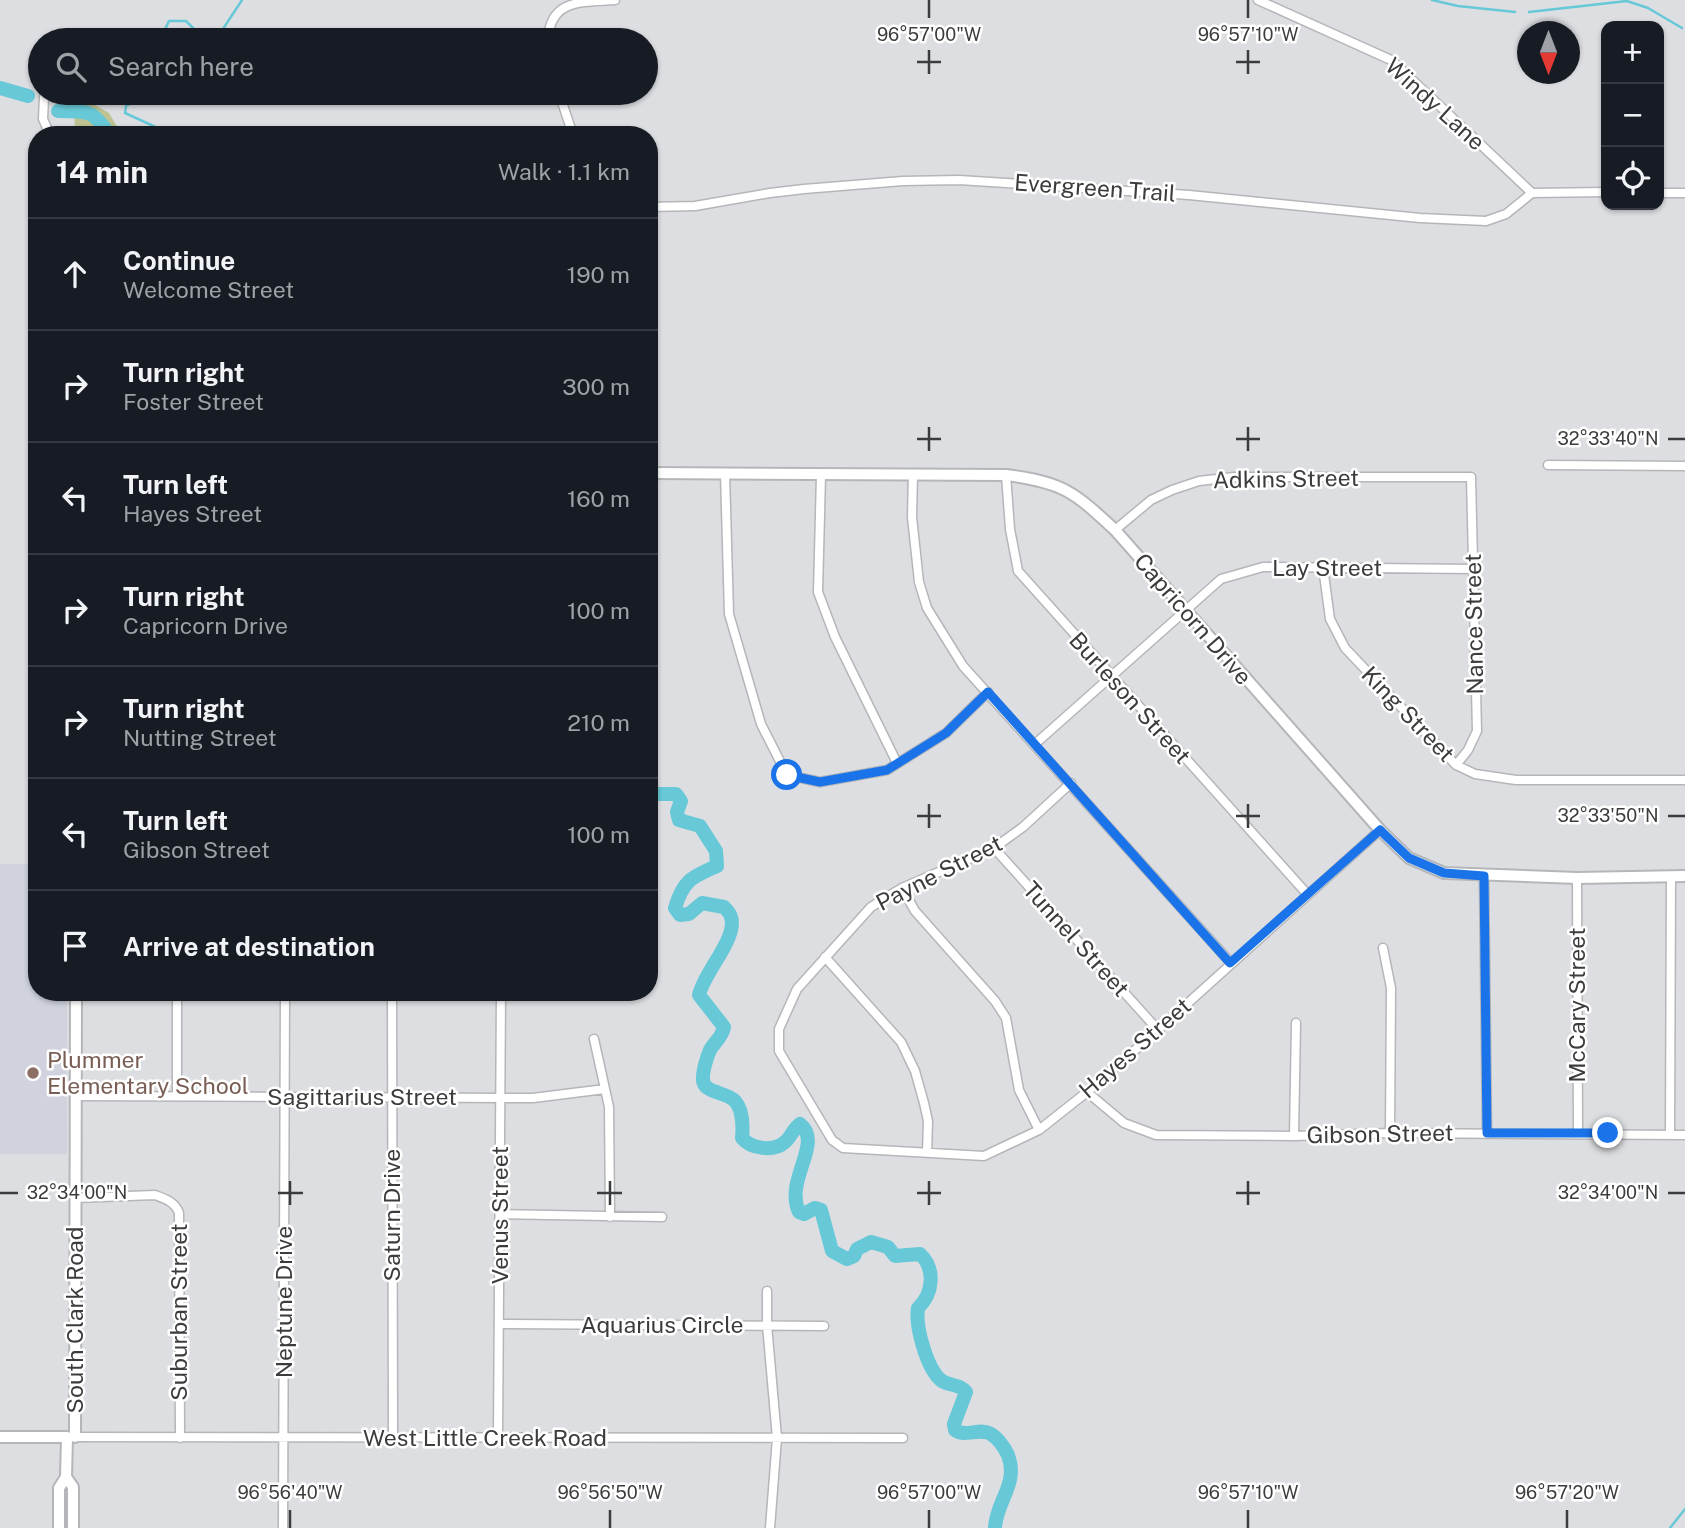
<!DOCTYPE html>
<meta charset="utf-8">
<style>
:root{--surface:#171b24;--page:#20242c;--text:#f1f3f6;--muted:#9ea1a6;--line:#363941}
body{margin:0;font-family:"Public Sans",sans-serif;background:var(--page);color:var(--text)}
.controls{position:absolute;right:21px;top:21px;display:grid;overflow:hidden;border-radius:14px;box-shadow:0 2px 5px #0004}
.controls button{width:63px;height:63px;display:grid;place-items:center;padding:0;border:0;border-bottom:2px solid var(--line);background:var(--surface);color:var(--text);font:35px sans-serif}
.compass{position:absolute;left:1517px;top:21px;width:63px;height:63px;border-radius:50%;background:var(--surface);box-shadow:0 2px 5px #0004;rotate:180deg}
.stop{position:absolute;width:21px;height:21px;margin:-16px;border:5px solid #1a73e8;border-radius:50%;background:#fff}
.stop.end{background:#1a73e8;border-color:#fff;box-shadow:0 2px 7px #0008}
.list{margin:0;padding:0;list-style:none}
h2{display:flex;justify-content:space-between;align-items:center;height:91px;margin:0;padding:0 28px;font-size:30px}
h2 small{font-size:23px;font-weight:400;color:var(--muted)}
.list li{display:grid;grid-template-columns:46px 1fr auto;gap:21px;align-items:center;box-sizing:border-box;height:112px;padding:0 28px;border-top:2px solid var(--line)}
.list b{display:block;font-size:26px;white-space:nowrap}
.list p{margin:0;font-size:23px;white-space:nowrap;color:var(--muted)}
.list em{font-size:23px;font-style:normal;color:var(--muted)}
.icon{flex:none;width:38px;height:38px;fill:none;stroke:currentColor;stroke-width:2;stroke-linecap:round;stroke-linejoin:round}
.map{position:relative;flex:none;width:1685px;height:1528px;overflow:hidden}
.search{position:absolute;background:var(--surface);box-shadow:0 2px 5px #0004;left:28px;top:28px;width:630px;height:77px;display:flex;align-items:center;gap:18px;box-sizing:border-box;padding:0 24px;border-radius:38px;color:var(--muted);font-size:26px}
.panel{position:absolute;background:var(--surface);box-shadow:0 2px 5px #0004;left:28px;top:126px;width:630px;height:875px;border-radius:28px}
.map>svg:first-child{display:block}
.built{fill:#d0d3de}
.green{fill:#bec391}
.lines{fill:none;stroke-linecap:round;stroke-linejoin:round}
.stream{stroke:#67c8d7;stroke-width:2.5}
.river{stroke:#67c8d7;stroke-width:14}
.street-casing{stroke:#b5b6b9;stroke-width:11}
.secondary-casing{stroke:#b5b6b9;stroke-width:14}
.street{stroke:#fff;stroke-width:8}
.secondary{stroke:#fff;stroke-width:10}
.route{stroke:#1a73e8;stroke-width:9}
.ticks{fill:none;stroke:#3b3c3d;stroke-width:2.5}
.education-dot{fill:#8d6e63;stroke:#fff;stroke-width:2.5}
.labels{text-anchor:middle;stroke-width:5;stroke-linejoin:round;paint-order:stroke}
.street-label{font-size:23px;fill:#3b3c3d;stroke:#fff}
.education-label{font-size:23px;fill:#785e54;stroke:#fff;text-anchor:start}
.ticks-label{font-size:18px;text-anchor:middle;fill:#3b3c3d;stroke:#fff;stroke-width:5;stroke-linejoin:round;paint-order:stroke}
</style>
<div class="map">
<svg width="1685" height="1528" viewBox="0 0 1685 1528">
<rect width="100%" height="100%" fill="#dddee1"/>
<path class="built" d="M0 864H37V992H67V1154H0Z"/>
<path class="green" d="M74 93 109 113 122 135H75Z"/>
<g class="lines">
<path class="stream" d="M1432 0 1458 6 1515 12
M1529 12 1627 1 1648 8 1682 28
M160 40 169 21H186L205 40
M211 40 219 35 242 0
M151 93 126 106 125 113 160 129V135
M1670 1528 1685 1509"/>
<path class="river" d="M0 88 28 96
M58 111C90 112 90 108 110 135
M649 794H676L681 801 677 812 679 820 700 826 716 851 717 866C691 877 683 881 675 908L680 915 689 914 702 903 724 907C727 910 730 913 731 917 738 938 704 972 699 995L724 1027C722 1038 715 1041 710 1050 707 1057 703 1070 703 1077 701 1094 726 1091 735 1101 743 1110 743 1128 742 1138 751 1149 774 1152 785 1142 791 1137 793 1129 800 1124 824 1143 784 1180 799 1212L804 1214 815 1208 821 1210 832 1251 847 1259 854 1256 857 1249 871 1242 888 1247 895 1256 920 1254C936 1269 933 1294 918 1308 915 1326 927 1370 942 1381 950 1386 960 1384 966 1392L954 1424 955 1430C965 1438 979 1427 991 1434 999 1439 1004 1447 1008 1455 1019 1484 996 1501 995 1528"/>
<defs>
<path id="street" d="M1258 0 1391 60 1532 193 1606 192
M548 40C550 0 579 2 615 0
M559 93 573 135
M44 97 43 119 50 135
M1659 193H1685
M649 207 695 206 770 193 804 189 903 181 959 180 1189 195 1420 218 1486 221 1506 214 1532 193
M1548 465 1685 466
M725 473 729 614 761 724 787 775 820 782 887 770 946 733 988 692
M821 475 818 592 835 637 897 763
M913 475 912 517 919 582 927 608 963 666 1231 963
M1006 475 1010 529 1018 571 1308 895
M1115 530 1151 500 1172 490 1199 481 1234 477H1471L1477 731 1468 750 1456 765
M1323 567 1330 619 1345 648 1456 765 1475 774 1516 780H1685
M1035 744 1221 579 1263 567 1473 569
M1071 783 1023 827 994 848 902 888 871 907 797 989 779 1029V1051L832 1140 843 1148 984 1156 1039 1130 1087 1092 1158 1030 1380 830
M994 848 1158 1030
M1484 876 1487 1133
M1577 878 1578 1133
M902 888 915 911 995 1001 1006 1018 1019 1090 1039 1130
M1383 948 1391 988 1390 1133
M825 957 901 1042 915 1071 924 1103 928 1121 927 1153
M392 992 393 1438
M594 1039 609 1107 610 1217
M1087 1092 1124 1123 1156 1135 1294 1136 1390 1133 1685 1135
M76 1096 533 1098 605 1089
M177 1096V992
M1670 1135 1671 876
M1294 1136 1296 1023
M75 1198 155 1195C166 1199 175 1202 179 1213L180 1438
M501 1214 662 1217
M767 1291V1325L777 1438 770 1528
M501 1324 824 1326
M70 1437 903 1438
M498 1438 501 992
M283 1528 285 992"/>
<path id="secondary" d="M649 473 1006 475C1063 482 1074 492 1115 530L1380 830 1409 858 1444 873 1577 878 1685 876
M0 1437H67L66 1477 59 1488V1528
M75 1437 76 992
M66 1477 73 1487V1528"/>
</defs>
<use href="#street" class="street-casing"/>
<use href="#secondary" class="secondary-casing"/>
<use href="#street" class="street"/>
<use href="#secondary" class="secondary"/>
</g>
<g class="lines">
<path class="route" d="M787 775 820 782 887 770 946 733 988 692 1230 963 1380 830 1409 858 1444 873 1484 876 1487 1133H1608"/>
</g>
<path class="ticks" d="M929 0V18M1248 0V18M929 50V74M1248 50V74M917 62H941M1236 62H1260M929 427V451M1248 427V451M917 439H941M1236 439H1260M1668 439H1685M929 804V828M1248 804V828M917 816H941M1236 816H1260M1668 816H1685M290 1181V1205M610 1181V1205M929 1181V1205M1248 1181V1205M0 1193H18M278 1193H303M597 1193H622M917 1193H941M1236 1193H1260M1668 1193H1685M290 1510V1528M610 1510V1528M929 1510V1528M1248 1510V1528M1567 1510V1528"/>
<circle class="education-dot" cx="33" cy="1073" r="7"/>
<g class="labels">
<g class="street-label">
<text transform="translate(1435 104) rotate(42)" y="8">Windy Lane</text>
<text transform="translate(1095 188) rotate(4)" y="8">Evergreen Trail</text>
<text transform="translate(1286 479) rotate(-1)" y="8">Adkins Street</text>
<text x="1327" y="576">Lay Street</text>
<text transform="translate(1193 619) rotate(49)" y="8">Capricorn Drive</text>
<text transform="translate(1474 624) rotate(-91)" y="8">Nance Street</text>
<text transform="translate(1130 698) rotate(48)" y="8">Burleson Street</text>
<text transform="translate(1408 714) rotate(46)" y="8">King Street</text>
<text transform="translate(939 873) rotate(-27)" y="8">Payne Street</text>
<text transform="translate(1076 939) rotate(48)" y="8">Tunnel Street</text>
<text transform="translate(1577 1005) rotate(-90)" y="8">McCary Street</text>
<text transform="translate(1135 1048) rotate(-41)" y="8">Hayes Street</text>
<text x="362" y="1105">Sagittarius Street</text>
<text transform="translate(1380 1134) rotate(-1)" y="8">Gibson Street</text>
<text transform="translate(392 1215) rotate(-90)" y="8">Saturn Drive</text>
<text transform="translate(500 1215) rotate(-90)" y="8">Venus Street</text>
<text transform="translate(284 1302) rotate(-90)" y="8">Neptune Drive</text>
<text transform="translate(179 1312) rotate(-90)" y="8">Suburban Street</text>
<text transform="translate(75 1320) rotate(-90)" y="8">South Clark Road</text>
<text x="662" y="1333">Aquarius Circle</text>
<text x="485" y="1446">West Little Creek Road</text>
</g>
<g class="education-label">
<text x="47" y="1068">Plummer<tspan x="47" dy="26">Elementary School</tspan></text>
</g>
</g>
<g class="ticks-label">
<text x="929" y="41">96°57'00"W</text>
<text x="1248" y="41">96°57'10"W</text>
<text x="1608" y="445">32°33'40"N</text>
<text x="1608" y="822">32°33'50"N</text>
<text x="1608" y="1199">32°34'00"N</text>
<text x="77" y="1199">32°34'00"N</text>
<text x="290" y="1499">96°56'40"W</text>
<text x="610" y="1499">96°56'50"W</text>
<text x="929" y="1499">96°57'00"W</text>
<text x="1248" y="1499">96°57'10"W</text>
<text x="1567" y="1499">96°57'20"W</text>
</g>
</svg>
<div class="controls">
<button>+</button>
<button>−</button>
<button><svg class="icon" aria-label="locate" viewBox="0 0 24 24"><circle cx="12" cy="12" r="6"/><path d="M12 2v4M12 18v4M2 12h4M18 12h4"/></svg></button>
</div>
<svg class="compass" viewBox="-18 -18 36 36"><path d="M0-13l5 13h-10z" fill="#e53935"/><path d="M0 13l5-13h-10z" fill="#9ea1a6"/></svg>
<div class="stop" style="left:787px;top:775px"></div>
<div class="stop end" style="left:1608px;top:1133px"></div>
<div class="search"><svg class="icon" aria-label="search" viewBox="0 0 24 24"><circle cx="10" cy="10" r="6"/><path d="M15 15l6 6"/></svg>Search here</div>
<section class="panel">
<h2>14 min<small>Walk · 1.1 km</small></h2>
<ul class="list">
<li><svg class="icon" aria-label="ahead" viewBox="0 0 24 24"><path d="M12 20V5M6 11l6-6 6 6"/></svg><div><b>Continue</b><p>Welcome Street</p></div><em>190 m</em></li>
<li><svg class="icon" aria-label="right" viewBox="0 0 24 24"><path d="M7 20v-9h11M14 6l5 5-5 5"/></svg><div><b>Turn right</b><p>Foster Street</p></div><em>300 m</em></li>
<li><svg class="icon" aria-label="left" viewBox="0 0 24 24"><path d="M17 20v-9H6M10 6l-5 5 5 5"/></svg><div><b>Turn left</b><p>Hayes Street</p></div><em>160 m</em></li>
<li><svg class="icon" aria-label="right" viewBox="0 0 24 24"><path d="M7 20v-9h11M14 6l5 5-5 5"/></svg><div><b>Turn right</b><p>Capricorn Drive</p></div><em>100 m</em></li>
<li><svg class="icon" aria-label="right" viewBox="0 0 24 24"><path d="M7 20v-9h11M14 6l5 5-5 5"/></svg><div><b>Turn right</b><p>Nutting Street</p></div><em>210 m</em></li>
<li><svg class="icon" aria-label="left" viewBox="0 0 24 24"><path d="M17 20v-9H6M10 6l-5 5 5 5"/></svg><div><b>Turn left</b><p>Gibson Street</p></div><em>100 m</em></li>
<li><svg class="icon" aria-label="arrive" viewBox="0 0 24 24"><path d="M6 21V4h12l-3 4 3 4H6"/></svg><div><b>Arrive at destination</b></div></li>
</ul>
</section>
</div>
